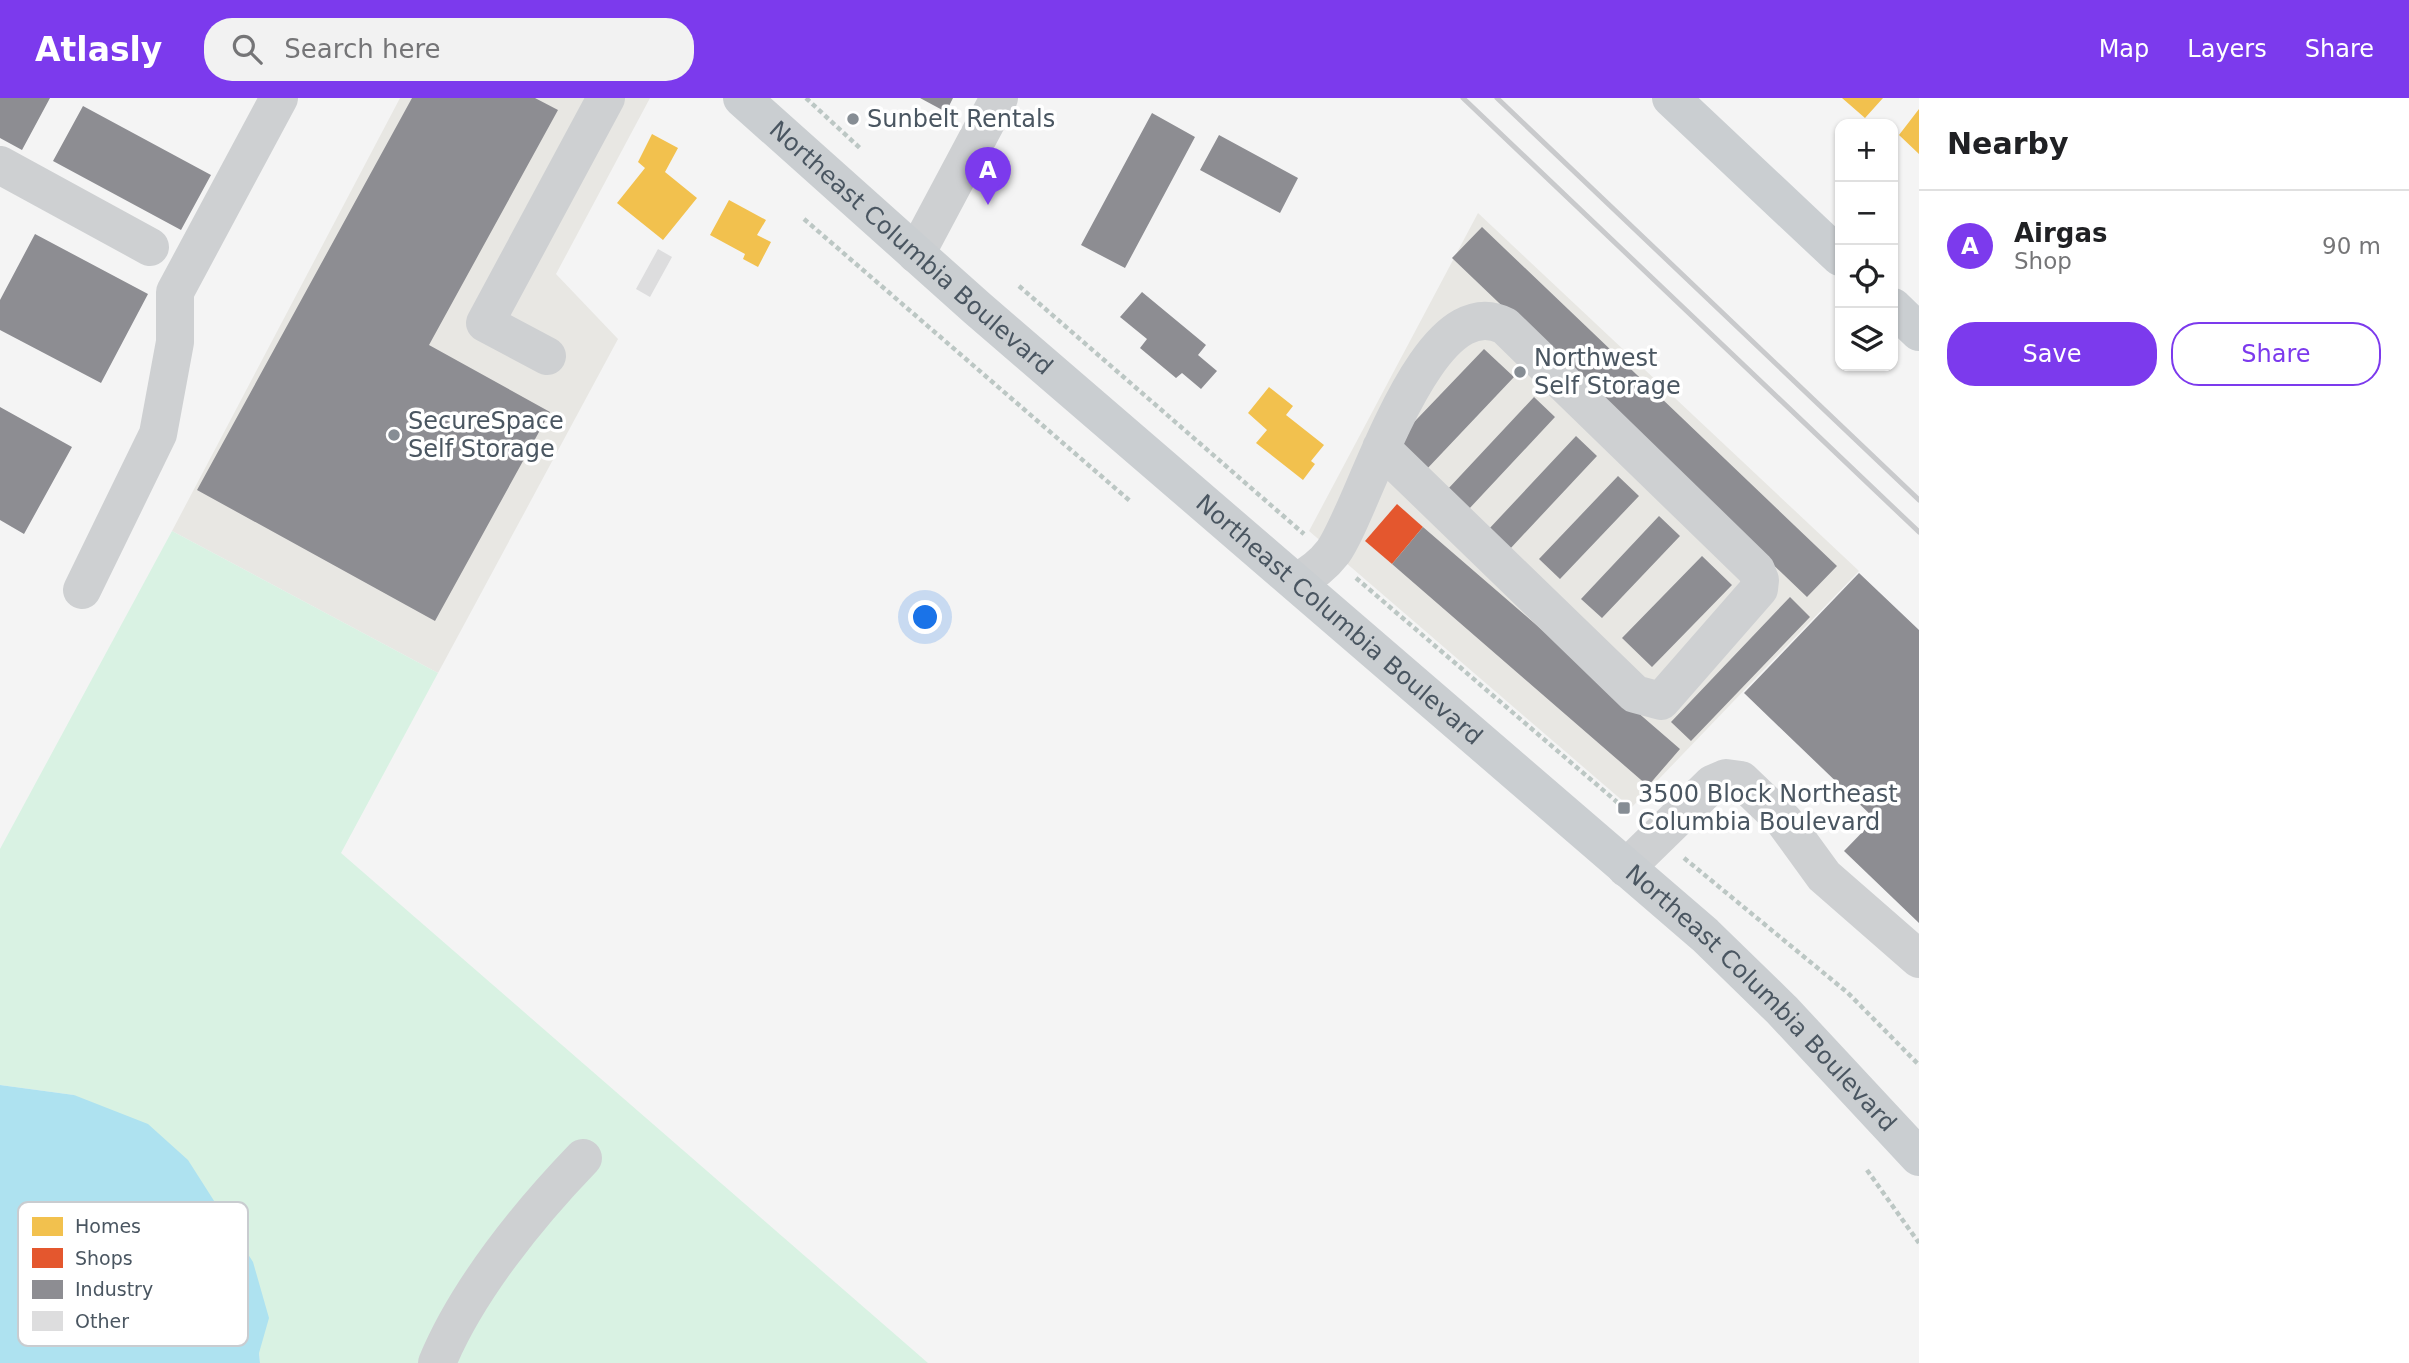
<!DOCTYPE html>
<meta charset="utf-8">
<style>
:root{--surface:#fff;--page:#f2f2f2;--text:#202124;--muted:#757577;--line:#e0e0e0;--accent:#7c3aed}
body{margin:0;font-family:"DejaVu Sans",sans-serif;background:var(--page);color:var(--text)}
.controls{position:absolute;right:21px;top:21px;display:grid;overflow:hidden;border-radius:14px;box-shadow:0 2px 5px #0004}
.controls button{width:63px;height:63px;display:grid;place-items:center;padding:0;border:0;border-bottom:2px solid var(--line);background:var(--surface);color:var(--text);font:35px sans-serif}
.you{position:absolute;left:926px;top:520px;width:24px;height:24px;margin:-18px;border:5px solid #fff;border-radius:50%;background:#1a73e8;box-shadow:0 0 0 10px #1a73e833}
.badge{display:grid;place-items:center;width:46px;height:46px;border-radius:50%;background:var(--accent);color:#fff;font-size:23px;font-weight:700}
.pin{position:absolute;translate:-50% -58px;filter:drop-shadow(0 2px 4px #0008)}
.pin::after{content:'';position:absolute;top:37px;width:24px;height:21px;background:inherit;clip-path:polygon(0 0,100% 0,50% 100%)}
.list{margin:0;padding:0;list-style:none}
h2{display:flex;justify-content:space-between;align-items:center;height:91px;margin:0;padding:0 28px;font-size:30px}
h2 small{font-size:23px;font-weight:400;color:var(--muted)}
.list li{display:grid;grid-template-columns:46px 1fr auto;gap:21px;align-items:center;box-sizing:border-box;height:112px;padding:0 28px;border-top:2px solid var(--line)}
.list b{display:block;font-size:26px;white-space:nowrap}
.list p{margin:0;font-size:23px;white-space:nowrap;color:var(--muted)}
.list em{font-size:23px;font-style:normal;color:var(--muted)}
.actions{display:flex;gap:14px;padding:21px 28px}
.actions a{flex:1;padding:16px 0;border:2px solid var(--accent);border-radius:28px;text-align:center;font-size:24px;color:var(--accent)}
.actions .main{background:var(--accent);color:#fff}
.icon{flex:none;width:38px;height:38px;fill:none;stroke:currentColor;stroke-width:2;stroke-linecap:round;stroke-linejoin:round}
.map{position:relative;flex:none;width:1919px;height:1265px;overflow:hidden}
header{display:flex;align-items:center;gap:42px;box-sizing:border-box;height:98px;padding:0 35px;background:var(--accent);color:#fff}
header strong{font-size:33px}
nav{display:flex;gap:38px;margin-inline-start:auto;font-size:24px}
.search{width:490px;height:63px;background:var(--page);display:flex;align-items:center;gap:18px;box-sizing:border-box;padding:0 24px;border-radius:28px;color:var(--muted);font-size:26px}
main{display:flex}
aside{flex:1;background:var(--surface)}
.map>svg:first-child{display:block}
.commercial{fill:#e8e7e3}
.green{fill:#d9f2e3}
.water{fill:#aee2f0}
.homes{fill:#f2c14e}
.shops{fill:#e4572e}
.industry{fill:#8d8d92}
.building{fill:#ddddde}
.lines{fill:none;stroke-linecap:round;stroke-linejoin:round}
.path{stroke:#bcc7c4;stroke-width:4.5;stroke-dasharray:5 3.5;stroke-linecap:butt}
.minor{stroke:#ced0d2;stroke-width:38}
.major{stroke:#caced1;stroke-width:38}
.rail{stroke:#c9cacc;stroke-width:5}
.poi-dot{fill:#868d94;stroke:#fff;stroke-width:2.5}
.labels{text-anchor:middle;stroke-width:7;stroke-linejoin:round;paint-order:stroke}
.poi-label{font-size:24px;fill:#4a5661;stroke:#fff;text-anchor:start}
.street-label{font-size:24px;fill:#4a5661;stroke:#fff}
.key{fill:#fff;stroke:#c9ccd0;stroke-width:2}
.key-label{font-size:19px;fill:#4a5661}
</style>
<header>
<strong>Atlasly</strong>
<div class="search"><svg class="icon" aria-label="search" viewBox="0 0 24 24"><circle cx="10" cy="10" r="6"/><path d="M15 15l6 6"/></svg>Search here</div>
<nav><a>Map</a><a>Layers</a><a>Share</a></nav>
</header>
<main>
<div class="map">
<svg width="1919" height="1265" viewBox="0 0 1919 1265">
<rect width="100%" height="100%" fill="#f4f4f4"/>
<path class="commercial" d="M400 0H650L556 176 618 241 438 575 172 433Z
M1478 115 1859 473 1631 710 1309 433Z"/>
<path class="green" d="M172 433 438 575 341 755 928 1265H260L259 1255 74 997 0 987V751Z"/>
<path class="water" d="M0 987 74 997 148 1026 188 1062 253 1164 269 1220 259 1255 260 1265H0Z"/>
<path class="homes" d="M1842 0H1883L1865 20Z
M1919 11V56L1899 37Z
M652 36 678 50 665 74 697 100 663 142 617 105 645 70 638 64Z
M729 102 766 122 757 137 771 144 758 169 743 161 745 156 710 137Z
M1269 289 1293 308 1286 317 1324 347 1311 363 1315 366 1303 382 1256 345 1267 332 1248 315Z"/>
<path class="shops" d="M1397 406 1423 429 1392 466 1365 443Z"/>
<path class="industry" d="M0 0H50L22 52 0 40Z
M412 0H535L558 12 429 247 550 314 435 523 197 392Z
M920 0H953L946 14Z
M83 8 211 77 181 132 53 63Z
M1152 15 1195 39 1125 170 1081 147Z
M1219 37 1298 80 1280 115 1200 72Z
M1482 129 1837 468 1807 499 1452 160Z
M35 136 148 196 101 285 0 232V202Z
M1142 194 1206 247 1198 257 1217 273 1201 291 1182 275 1176 280 1140 250 1147 241 1120 219Z
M1484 251 1514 279 1425 373 1395 344Z
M1534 299 1555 319 1468 412 1447 392Z
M0 309 72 349 24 436 0 422Z
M1576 338 1597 358 1509 452 1488 432Z
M1618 378 1639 398 1560 481 1539 461Z
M1659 418 1680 438 1602 520 1581 501Z
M1423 429 1680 651 1648 688 1392 466Z
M1702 458 1732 487 1652 569 1622 540Z
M1859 475 1919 532V825L1844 753 1875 721 1744 595Z
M1790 499 1810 519 1691 643 1671 624Z"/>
<path class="building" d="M658 151 672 159 650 199 636 191Z"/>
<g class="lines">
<path class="path" d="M806 0 862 52
M804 121 1130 403
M1019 188 1304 436
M1356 480 1631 716
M1684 760 1848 895 1919 967
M1867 1072 1919 1145"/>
<path class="minor" d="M0 67 150 149
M916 156 999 0
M547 258 485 225 606 0
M1296 484C1310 477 1323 467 1333 454 1365 410 1425 186 1505 228L1756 472 1760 482 1759 491 1661 603 1635 596 1381 350
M82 492 158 336 175 244V194L279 0
M1626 770 1712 686 1726 680 1741 682 1784 723 1824 778 1919 861
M437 1265C467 1192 529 1116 583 1060"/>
<g class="major">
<path id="s1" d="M742 0 977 210 1705 837 1782 912 1919 1059"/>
<path d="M1671 0 1840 159"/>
<path d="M1893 209 1919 234"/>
</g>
<path class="rail" d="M1463 0 1919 434
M1497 0 1919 402"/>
</g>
<g class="poi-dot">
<circle cx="853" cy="21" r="7"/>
<circle cx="1520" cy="274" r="7"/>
<circle cx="394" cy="337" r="7"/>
<rect x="1617" y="703" width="14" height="14" rx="3.5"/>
</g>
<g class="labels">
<g class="poi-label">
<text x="867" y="29">Sunbelt Rentals</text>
<text x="1534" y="268">Northwest<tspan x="1534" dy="28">Self Storage</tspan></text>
<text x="408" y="331">SecureSpace<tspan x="408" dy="28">Self Storage</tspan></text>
<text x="1638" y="704">3500 Block Northeast<tspan x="1638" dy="28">Columbia Boulevard</tspan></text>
</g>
<g class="street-label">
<text dy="8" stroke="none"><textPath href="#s1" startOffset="226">Northeast Columbia Boulevard</textPath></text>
<text dy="8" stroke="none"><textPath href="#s1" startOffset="793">Northeast Columbia Boulevard</textPath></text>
<text dy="8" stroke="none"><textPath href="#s1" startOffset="1360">Northeast Columbia Boulevard</textPath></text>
</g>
</g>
<rect x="18" y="1104" width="230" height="144" rx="10" class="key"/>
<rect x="32" y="1119" width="31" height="19" fill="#f2c14e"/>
<rect x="32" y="1150" width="31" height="20" fill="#e4572e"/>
<rect x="32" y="1182" width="31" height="19" fill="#8d8d92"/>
<rect x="32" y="1213" width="31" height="20" fill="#ddddde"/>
<g class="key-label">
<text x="75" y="1135">Homes</text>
<text x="75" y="1167">Shops</text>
<text x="75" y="1198">Industry</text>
<text x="75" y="1230">Other</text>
</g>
</svg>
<div class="controls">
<button>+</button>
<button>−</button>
<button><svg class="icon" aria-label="locate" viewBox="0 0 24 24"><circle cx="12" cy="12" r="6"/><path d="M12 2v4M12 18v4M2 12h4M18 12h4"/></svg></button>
<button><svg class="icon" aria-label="layers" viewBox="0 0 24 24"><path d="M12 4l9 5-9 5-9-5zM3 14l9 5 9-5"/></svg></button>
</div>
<div class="you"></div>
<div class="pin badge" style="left:988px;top:107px">A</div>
</div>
<aside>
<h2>Nearby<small></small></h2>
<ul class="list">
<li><span class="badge">A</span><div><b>Airgas</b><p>Shop</p></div><em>90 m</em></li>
</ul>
<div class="actions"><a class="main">Save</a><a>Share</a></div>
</aside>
</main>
